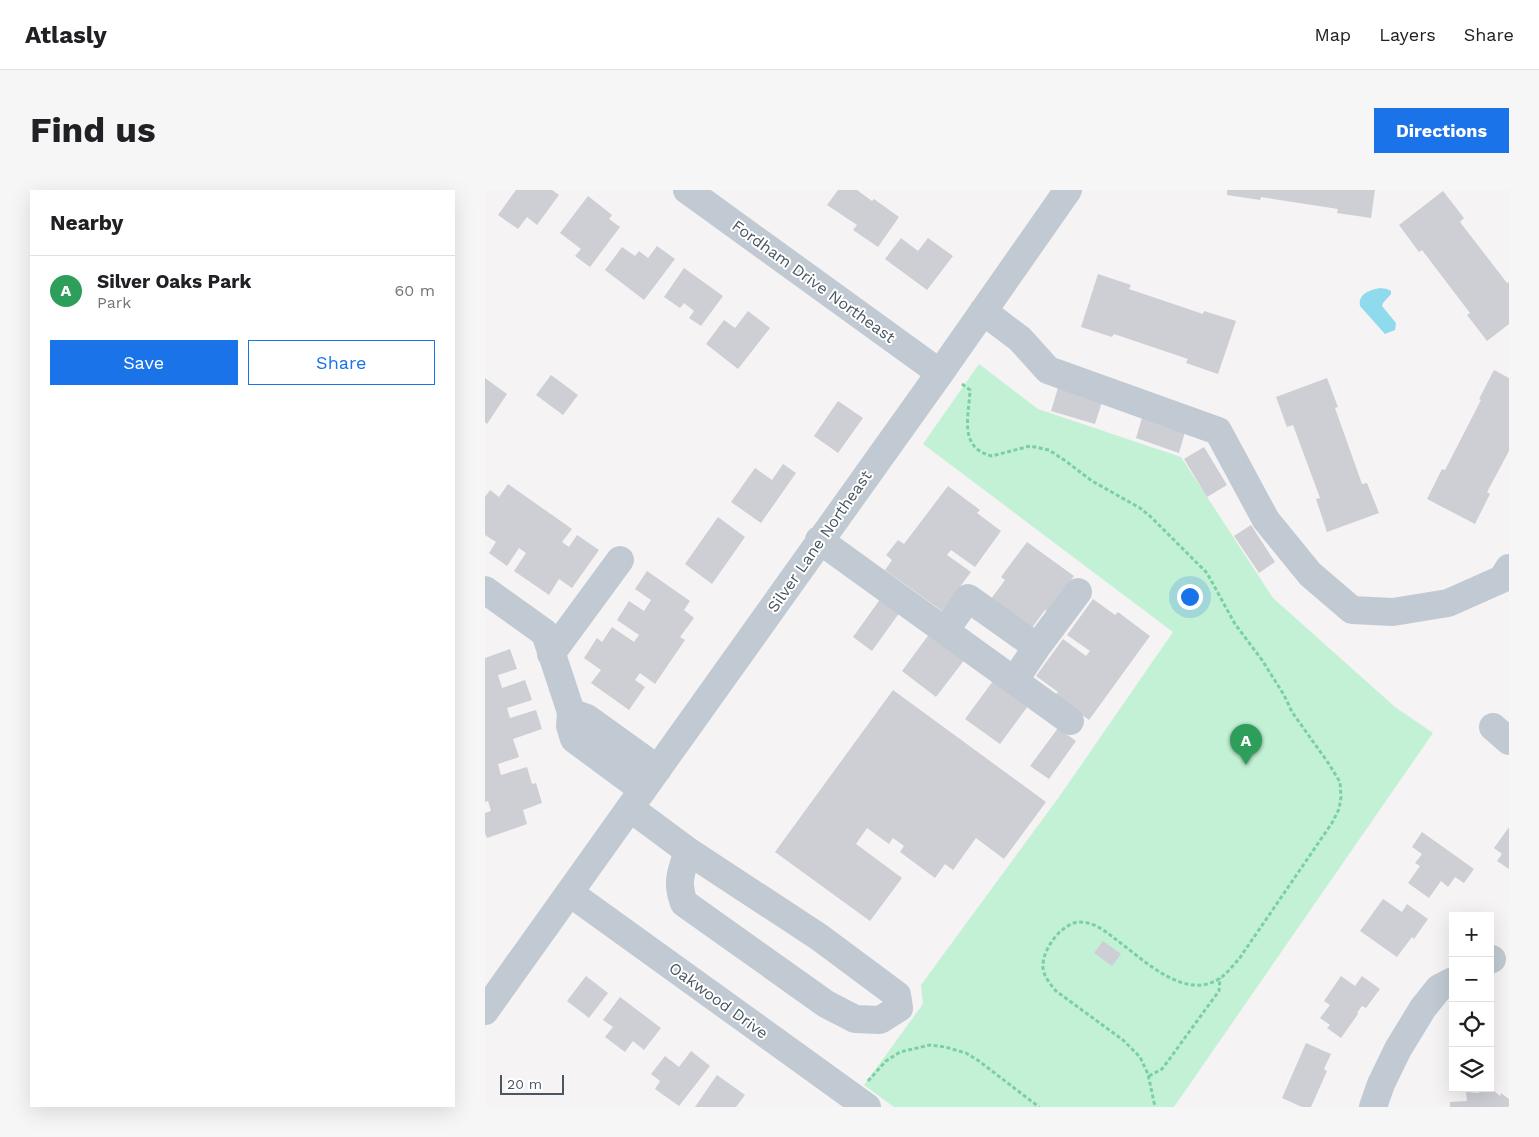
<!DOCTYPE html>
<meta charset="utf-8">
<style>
:root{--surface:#fff;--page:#f6f6f6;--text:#202124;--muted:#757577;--line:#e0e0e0;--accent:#1a73e8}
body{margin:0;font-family:"Work Sans",sans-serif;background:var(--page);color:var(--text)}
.controls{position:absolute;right:15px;bottom:15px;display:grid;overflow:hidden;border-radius:0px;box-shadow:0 5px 20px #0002}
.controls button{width:45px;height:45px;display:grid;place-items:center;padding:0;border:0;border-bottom:1px solid var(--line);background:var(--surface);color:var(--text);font:25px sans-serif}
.scale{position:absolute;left:15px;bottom:12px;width:64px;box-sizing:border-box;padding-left:5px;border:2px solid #4a5661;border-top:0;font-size:14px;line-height:18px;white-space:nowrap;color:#4a5661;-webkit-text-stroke:4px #fff;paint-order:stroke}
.you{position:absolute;left:704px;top:406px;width:18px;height:18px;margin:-12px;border:4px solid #fff;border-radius:50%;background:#1a73e8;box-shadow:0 0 0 8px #1a73e833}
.badge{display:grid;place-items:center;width:32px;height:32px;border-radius:50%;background:var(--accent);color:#fff;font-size:16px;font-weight:700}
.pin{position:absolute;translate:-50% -41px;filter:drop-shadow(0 1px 2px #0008)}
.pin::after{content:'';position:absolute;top:26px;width:18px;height:15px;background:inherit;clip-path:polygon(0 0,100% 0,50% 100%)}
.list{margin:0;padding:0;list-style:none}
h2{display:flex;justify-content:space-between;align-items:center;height:65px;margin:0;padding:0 20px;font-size:21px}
h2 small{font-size:16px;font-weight:400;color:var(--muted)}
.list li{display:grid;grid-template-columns:32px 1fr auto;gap:15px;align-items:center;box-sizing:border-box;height:70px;padding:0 20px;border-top:1px solid var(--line)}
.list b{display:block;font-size:19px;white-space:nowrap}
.list p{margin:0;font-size:16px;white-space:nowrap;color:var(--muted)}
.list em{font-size:16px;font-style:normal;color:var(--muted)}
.actions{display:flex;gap:10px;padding:15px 20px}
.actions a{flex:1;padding:11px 0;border:1px solid var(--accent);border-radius:0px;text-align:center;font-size:18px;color:var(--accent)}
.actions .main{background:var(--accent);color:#fff}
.icon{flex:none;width:28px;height:28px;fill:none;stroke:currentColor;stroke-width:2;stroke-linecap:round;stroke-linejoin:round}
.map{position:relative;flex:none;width:1024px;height:917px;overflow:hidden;border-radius:0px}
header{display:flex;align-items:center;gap:30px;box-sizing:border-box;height:70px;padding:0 25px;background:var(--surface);border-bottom:1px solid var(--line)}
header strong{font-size:24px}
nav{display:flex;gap:28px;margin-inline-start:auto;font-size:18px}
.intro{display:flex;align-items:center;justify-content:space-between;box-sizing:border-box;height:120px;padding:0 30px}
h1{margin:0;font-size:35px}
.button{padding:12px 22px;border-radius:0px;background:var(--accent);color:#fff;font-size:18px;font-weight:700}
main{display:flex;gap:30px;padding:0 30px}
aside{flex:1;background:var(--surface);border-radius:0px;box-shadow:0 5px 20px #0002}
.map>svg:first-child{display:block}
.green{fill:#c3f1d5}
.water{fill:#90daee}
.building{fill:#cdcfd5}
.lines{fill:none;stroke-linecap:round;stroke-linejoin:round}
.path{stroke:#7ad0a6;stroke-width:3;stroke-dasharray:4 2.5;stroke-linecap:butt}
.minor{stroke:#c1cad2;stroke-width:28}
.labels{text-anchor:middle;stroke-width:4;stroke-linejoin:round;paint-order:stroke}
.street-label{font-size:16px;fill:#4a5661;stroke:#fff}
</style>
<header>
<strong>Atlasly</strong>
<nav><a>Map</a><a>Layers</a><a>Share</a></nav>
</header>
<div class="intro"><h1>Find us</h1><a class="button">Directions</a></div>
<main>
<aside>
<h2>Nearby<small></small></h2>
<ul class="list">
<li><span class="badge" style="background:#2e9e5b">A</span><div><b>Silver Oaks Park</b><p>Park</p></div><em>60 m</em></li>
</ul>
<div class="actions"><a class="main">Save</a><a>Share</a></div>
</aside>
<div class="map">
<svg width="1024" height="917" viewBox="0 0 1024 917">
<rect width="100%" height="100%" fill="#f5f3f3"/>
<path class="green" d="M494 174 553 219 696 267 788 408 910 517 948 543 689 917H409L379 895 438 814 436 795 574 607 688 442 438 254Z"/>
<path class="water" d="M895 98 902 99 906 101V104L898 113 897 116 911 133 910 140 900 144 875 116C873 104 884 100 895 98Z"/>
<path class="building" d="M31 0H67L74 5 52 35 42 27 33 39 13 25Z
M353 0H372L387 11 389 9 414 27 393 57 368 40 372 35 342 15Z
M742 0H890L886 28 852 23 853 19 776 7 775 10 742 5Z
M958 1 979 28 975 32 1022 93 1024 92V134L1002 151 982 125 985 123 937 60 934 62 914 35Z
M103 6 127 25 124 29 135 37 105 77 90 66 96 59 75 43Z
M416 48 433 61 443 48 468 66 442 100 400 69Z
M172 56 190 69 159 110 120 80 137 57 150 66 154 61 163 68Z
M199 78 238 106 216 136 204 128 209 121 199 113 195 118 179 107Z
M613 84 646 95 644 99 718 124 719 121 751 131 733 184 701 173 703 169 629 144 627 147 596 137Z
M263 121 285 138 253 179 221 154 239 130 250 138Z
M1009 180 1024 188V261L1002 302 1005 304 990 334 942 309 957 279 960 280 996 210 994 209Z
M66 185 93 205 78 225 51 205Z
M0 188 22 204 2 234 0 232Z
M842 188 853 217 850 218 877 294 882 293 894 323 842 342 831 309 835 308 808 235 802 237 791 207Z
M573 198 617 212 610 234 566 221Z
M353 211 378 228 353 263 329 246Z
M657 228 700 242 694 263 651 248Z
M719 257 742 295 722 307 699 269Z
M298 274 311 283 276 333 246 312 270 278 287 290Z
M23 294 87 339 77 352 84 357 92 345 114 360 87 398 74 389 64 405 29 381 41 363 34 358 22 376 4 363 11 352 0 345V307L5 300 14 307Z
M463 296 495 320 492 323 516 341 490 377 466 360 462 365 486 382 457 421 400 380 407 370 401 365 413 350 419 354Z
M233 327 260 347 227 394 200 374Z
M766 335 790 372 774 383 749 346Z
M542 352 589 386 563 422 560 420 544 442 503 413 520 390 516 387Z
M162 381 205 411 199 420 209 428 195 447 200 450 170 494 155 483 150 490 160 497 144 520 106 493 116 480 99 468 112 448 117 452 127 437 149 452 154 445 132 430 144 411 159 421 166 410 150 399Z
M396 408 415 422 387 461 368 447Z
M608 409 630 425 633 422 665 446 604 530 570 505 573 502 551 486 578 449 601 466 605 461 582 445Z
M445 443 480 469 451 507 417 481Z
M25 459 32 479 13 485 17 498 40 490 47 510 22 518 25 528 51 520 57 539 28 549 34 567 13 574 16 585 42 577 47 594 51 593 57 613 38 620 42 634 2 648 0 643V623L6 621 3 611 0 612V468Z
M508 491 543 516 515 554 480 529Z
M408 500 561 612 519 669 491 648 468 680 460 674 450 688 415 662 419 656 408 648 404 654 382 638 371 654 417 688 385 731 290 662Z
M573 538 591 551 564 589 545 576Z
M1024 637V679L1012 671 1017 664 1009 658Z
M937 642 989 679 979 693 970 687 963 697 956 691 944 708 923 693 935 676 930 673 937 664 927 657Z
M898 709 917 722 922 714 943 729 929 749 927 747 912 767 875 741Z
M618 751 636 764 627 776 609 763Z
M101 786 123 803 104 828 82 811Z
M856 786 870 796 877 786 895 799 881 818 877 816 872 823 873 824 856 848 842 838 845 835 835 828 845 815 839 811Z
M135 807 176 838 159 860 148 851 140 862 120 847 128 837 118 830Z
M821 853 846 864 839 879 842 881 826 917H817L797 908Z
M206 861 225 876 194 916 170 899 175 891 166 884 180 866 194 877Z
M232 885 260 905 251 917H210Z
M995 898H1006L1015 906 1016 903 1024 909V916L1023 917H965V912L982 911 981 902 994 903Z"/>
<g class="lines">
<path class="path" d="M477 194 485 200C484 226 473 258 507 266L545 256 564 260 582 272 607 291 655 318 666 327 722 383 750 434 777 470 799 505 807 522 844 574 855 592 856 607 854 619 847 633 754 769C749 774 744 781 738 786 702 815 657 768 629 748 619 740 608 732 595 732 578 732 558 758 558 775 557 784 565 794 571 801L638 850 655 867 663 884 670 917
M664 886 677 879 683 871 734 801 735 788
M383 891 401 871 415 862 445 855 460 857 481 863 494 871 554 917"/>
<path class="minor" d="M202 0 455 183
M498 121 535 149 563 180 733 241 781 330 825 384 867 420 908 422 963 413 1017 389 1024 378
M334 350 585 531
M0 400 60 443 86 522 85 536 89 549 158 600
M460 441 483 408 552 457 529 491
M552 457 593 402
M66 464 135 370
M86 522 102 528 173 579
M1008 537 1024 551
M145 618 203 661 334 747 412 805 414 818 395 830 370 829 341 814 199 713C191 692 196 682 203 661
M85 703 382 917
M1005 770 1007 769
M0 821 455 183 583 0
M888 917 896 894 913 859 938 818 954 798 968 791"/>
</g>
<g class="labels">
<g class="street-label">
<text transform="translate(329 91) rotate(36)" y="6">Fordham Drive Northeast</text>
<text transform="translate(334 351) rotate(-55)" y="6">Silver Lane Northeast</text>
<text transform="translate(234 810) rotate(36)" y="6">Oakwood Drive</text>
</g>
</g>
</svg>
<div class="controls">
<button>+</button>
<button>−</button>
<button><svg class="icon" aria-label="locate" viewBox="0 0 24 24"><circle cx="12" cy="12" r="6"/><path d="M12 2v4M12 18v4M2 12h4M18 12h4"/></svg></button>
<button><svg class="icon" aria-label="layers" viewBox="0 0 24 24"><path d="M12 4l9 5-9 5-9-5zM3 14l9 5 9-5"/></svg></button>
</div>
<div class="scale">20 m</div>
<div class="you"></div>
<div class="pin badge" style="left:761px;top:575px;background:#2e9e5b">A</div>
</div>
</main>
